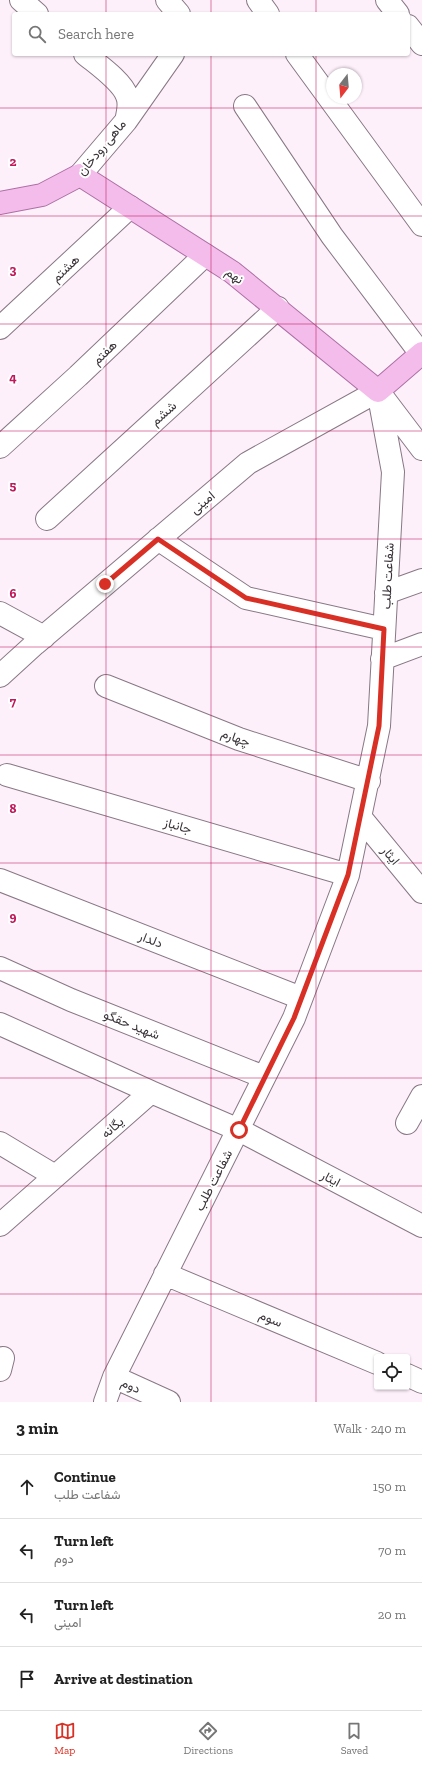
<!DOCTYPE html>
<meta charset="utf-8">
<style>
:root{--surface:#fff;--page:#f6f6f6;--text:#222;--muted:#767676;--line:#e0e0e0;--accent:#d93025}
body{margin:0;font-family:"Zilla Slab",Vazirmatn,serif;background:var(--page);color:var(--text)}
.controls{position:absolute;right:12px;bottom:12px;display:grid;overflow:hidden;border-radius:4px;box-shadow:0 1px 3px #0004}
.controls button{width:36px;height:36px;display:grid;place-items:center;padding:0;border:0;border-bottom:1px solid var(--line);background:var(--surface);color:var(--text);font:20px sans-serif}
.compass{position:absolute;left:326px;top:68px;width:36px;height:36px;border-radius:50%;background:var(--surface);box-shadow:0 1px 3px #0004;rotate:196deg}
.stop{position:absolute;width:12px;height:12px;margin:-9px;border:3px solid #d93025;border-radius:50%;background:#fff}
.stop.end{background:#d93025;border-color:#fff;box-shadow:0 1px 4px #0008}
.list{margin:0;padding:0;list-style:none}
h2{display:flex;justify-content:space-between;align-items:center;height:52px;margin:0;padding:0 16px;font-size:17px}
h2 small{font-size:13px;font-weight:400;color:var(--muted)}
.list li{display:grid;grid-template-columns:26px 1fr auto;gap:12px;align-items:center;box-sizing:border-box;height:64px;padding:0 16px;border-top:1px solid var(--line)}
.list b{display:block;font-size:15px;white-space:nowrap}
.list p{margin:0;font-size:13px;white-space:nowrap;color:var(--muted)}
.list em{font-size:13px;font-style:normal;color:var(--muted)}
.icon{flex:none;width:22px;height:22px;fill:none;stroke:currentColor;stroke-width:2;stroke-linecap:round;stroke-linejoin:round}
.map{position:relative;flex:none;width:422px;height:1402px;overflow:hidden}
.search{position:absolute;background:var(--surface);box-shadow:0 1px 3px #0004;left:12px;right:12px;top:12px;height:44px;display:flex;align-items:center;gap:10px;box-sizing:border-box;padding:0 14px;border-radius:4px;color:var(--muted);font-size:15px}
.sheet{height:308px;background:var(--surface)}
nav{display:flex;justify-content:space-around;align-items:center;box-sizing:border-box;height:56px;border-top:1px solid var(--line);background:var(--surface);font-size:11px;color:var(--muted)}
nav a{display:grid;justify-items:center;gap:2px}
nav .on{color:var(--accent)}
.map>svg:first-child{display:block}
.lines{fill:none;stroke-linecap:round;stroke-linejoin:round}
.minor-casing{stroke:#887885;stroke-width:24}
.major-casing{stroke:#ad6fa4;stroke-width:24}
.minor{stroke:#fff;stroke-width:22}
.major{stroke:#f4bceb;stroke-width:22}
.route{stroke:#d93025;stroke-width:5}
.grid{fill:none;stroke:#c2185b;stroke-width:1;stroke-opacity:0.55}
.labels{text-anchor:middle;stroke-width:4;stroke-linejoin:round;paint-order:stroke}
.street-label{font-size:13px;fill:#393338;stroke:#fff}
.grid-label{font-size:13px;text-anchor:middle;font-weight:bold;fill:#c2185b;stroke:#fff;stroke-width:4;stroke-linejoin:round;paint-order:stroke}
</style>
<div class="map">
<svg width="422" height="1402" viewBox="0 0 422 1402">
<rect width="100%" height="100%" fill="#fef0fb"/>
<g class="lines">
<defs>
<path id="minor" d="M21 0 37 14
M167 0 179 14
M258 0 268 14
M387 0 398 14
M408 26 422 44
M297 54 422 225
M245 106 332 236 421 354
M126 121 173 54
M80 175 126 121C128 113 130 103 127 96 122 81 97 64 85 54
M0 328 130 207
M381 395 422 449
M0 447 78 376 205 255
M47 519 278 308
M158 539 246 598 384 629
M386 593 422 580
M0 613 44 637
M382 659 422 644
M0 676 35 644 248 463 378 391
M106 686 239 739 369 781
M7 775 348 875
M361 818 422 892
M0 880 301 998
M0 968 71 1000 264 1077
M0 1024 151 1092
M407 1123 422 1096
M0 1143 55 1176
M0 1225 151 1092 239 1130 422 1226
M165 1274 377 1363
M0 1370 3 1358
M407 1375 422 1382
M114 1377 169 1402
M105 1402 114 1377 294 1018 348 875 379 726 393 472 378 391"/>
<path id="major" d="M0 203 42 195 80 175 232 272 378 391 422 353"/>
</defs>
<use href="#minor" class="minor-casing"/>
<use href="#major" class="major-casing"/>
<use href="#minor" class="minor"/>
<use href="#major" class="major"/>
</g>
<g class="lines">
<path class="route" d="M105 584 158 539 246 598 384 629 379 726 348 875 294 1018 239 1130"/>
</g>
<path class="grid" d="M106 0V14M211 0V14M316 0V14M106 54V1402M211 54V1402M316 54V1402M0 108H422M0 216H422M0 324H422M0 431H422M0 539H422M0 647H422M0 755H422M0 863H422M0 971H422M0 1078H422M0 1186H422M0 1294H422"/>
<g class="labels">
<g class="street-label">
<text transform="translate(101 147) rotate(-50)" y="5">ماهی رودخان</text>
<text transform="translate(65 268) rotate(-43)" y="5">هشتم</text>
<text transform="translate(235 275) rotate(36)" y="5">نهم</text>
<text transform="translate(104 352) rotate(-44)" y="5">هفتم</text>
<text transform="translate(163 413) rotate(-42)" y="5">ششم</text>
<text transform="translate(202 502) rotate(-40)" y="5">امینی</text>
<text transform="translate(387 576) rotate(-87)" y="5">شفاعت طلب</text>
<text transform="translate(236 737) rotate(20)" y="5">چهارم</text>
<text transform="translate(178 825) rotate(16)" y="5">جانباز</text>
<text transform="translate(391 855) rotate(50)" y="5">ایثار</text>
<text transform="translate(151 939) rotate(21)" y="5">دلدار</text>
<text transform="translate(132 1024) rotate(22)" y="5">شهید حقگو</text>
<text transform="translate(112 1127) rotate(-41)" y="5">یگانه</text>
<text transform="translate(331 1178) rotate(28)" y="5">ایثار</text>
<text transform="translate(213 1180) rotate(-63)" y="5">شفاعت طلب</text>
<text transform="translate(271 1318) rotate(23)" y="5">سوم</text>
<text transform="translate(131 1385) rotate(24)" y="5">دوم</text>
</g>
</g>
<g class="grid-label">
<text x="13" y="166">2</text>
<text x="13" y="274">3</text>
<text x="13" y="382">4</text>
<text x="13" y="490">5</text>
<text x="13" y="598">6</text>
<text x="13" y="706">7</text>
<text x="13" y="813">8</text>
<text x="13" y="921">9</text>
</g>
</svg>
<div class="controls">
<button><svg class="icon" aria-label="locate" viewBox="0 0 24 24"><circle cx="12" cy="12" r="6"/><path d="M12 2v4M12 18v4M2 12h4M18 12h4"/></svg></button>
</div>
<svg class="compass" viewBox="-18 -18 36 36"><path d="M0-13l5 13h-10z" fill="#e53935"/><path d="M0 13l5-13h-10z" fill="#767676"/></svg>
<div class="stop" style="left:239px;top:1130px"></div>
<div class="stop end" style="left:105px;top:584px"></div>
<div class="search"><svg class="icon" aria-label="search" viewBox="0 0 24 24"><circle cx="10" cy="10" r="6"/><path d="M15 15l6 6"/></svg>Search here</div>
</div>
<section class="sheet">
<h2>3 min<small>Walk · 240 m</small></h2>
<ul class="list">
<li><svg class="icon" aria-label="ahead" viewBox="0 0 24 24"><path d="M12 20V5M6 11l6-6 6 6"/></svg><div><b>Continue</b><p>شفاعت طلب</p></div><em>150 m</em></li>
<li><svg class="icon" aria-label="left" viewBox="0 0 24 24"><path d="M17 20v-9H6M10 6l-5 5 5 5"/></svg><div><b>Turn left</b><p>دوم</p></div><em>70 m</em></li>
<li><svg class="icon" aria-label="left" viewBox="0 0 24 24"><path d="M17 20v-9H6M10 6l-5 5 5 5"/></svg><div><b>Turn left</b><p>امینی</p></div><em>20 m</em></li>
<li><svg class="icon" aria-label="arrive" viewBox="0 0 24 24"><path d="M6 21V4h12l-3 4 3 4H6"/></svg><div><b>Arrive at destination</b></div></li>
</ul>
</section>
<nav>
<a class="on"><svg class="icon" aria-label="map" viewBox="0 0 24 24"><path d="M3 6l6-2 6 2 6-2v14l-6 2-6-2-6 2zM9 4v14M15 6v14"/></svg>Map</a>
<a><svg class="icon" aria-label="directions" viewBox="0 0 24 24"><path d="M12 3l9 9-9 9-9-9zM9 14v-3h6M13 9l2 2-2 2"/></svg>Directions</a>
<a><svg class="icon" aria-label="saved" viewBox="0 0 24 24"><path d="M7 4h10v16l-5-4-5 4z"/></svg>Saved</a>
</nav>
